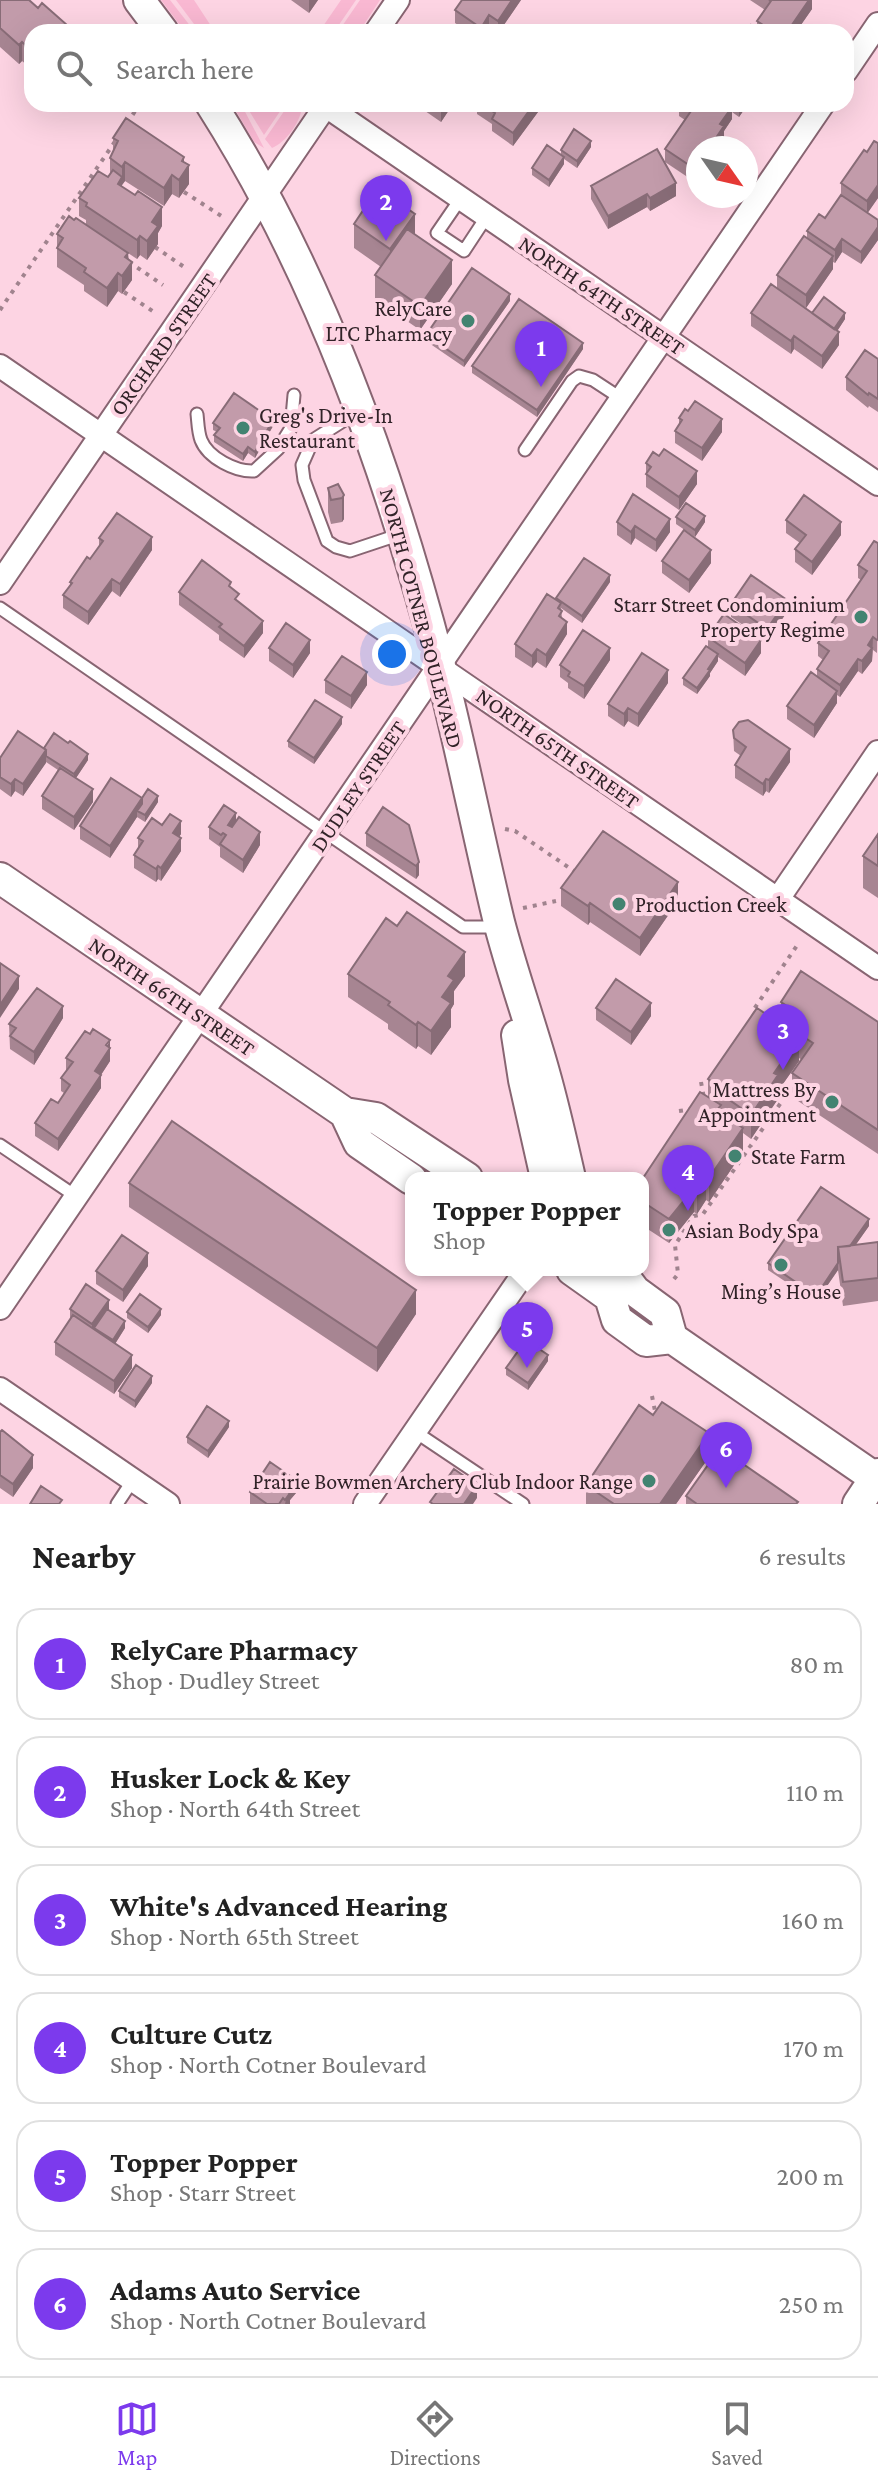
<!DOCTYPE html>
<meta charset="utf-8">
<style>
:root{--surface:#fff;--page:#f6f6f6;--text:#222;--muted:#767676;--line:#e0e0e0;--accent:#7c3aed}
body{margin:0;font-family:"Crimson Pro",serif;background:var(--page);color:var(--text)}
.compass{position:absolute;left:686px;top:136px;width:72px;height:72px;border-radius:50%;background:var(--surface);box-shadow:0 8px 32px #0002;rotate:124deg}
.you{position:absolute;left:392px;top:654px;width:28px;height:28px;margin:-20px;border:6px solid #fff;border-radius:50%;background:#1a73e8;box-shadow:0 0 0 12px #1a73e833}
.badge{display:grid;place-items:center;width:52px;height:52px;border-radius:50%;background:var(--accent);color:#fff;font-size:26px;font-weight:700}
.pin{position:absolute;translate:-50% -66px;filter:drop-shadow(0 2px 4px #0008)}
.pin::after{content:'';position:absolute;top:42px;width:28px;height:24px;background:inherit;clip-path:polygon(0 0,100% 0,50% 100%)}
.popup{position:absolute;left:405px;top:1172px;width:244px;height:104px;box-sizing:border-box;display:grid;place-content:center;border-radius:16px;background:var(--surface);filter:drop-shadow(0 2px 6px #0005);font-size:26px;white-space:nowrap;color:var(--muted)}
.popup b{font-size:30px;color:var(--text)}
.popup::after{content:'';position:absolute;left:50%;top:100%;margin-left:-16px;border:16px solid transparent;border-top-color:var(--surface)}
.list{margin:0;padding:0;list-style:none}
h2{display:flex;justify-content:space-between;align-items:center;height:104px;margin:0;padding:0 32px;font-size:34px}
h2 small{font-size:26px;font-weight:400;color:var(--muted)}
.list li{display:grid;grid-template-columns:52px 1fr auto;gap:24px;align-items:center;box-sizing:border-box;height:112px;margin:0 16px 16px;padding:0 16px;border:2px solid var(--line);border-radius:24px}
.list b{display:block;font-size:30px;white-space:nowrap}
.list p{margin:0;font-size:26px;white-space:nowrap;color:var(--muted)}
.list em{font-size:26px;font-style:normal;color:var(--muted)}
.icon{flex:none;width:44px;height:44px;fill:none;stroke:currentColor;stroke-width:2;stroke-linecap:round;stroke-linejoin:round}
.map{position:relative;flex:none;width:878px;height:1504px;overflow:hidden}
.search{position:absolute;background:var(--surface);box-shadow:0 8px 32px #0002;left:24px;right:24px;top:24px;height:88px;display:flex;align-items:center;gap:20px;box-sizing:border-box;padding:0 28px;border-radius:24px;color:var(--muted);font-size:30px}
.sheet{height:872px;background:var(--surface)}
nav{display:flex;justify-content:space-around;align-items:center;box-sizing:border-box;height:112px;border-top:2px solid var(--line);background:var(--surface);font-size:22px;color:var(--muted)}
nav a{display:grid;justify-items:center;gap:4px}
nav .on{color:var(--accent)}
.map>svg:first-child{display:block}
.green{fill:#f9b8d2}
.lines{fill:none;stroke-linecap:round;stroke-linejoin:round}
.service-casing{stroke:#886572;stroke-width:15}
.minor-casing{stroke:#886572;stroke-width:26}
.secondary-casing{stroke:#886572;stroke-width:34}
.path{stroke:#a0838e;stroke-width:4;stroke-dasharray:4 6;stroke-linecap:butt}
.service{stroke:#fff;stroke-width:11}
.minor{stroke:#fff;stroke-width:22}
.secondary{stroke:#fff;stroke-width:30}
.wall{fill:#a78592}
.shaded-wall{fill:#886c77}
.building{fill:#c29baa;stroke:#886c77;stroke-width:2}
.poi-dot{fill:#438371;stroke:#fdd4e3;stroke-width:3}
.labels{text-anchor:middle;stroke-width:8;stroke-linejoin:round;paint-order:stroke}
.street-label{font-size:22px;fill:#312328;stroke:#fdd4e3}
.poi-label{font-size:22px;fill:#312328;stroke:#fdd4e3;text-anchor:end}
</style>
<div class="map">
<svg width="878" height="1504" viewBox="0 0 878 1504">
<rect width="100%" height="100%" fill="#fdd4e3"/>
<path class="green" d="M161 0H170L195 32H185Z
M176 0H194L215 32H200Z
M341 0H356L334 32H319Z
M360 0H380L359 32H338Z
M232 104H241L264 148 254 142Z
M245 104H285L264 135Z
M289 104H302C303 119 286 143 272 148L265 139Z"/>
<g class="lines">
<defs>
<path id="service" d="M461 198 437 233 464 251 487 216
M357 412 313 440 302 465 304 480 327 541 336 547 350 551 401 534
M197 414C198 423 198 432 201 440 208 458 236 472 254 471L278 449 291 428 294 395
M525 450 572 381 579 376 593 380 622 399
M0 608 463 927H500
M0 1145 77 1197
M414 1431 523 1504
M117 1504 133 1480"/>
<path id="minor" d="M376 32 398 0
M846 71 878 24
M326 106 878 484
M0 366 878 968
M0 583 327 104
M778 899 878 752
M0 1308 823 104
M0 1389 168 1504
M365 1504 526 1270"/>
<path id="secondary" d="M139 0 163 32
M211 104C319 274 388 468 439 662 461 748 478 835 499 922 512 972 530 1022 544 1072 554 1107 562 1143 570 1178
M0 878 345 1113 376 1118 467 1178
M517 1035 524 1080 546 1178
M345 1113 359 1143 411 1179
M572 1270 610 1297 617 1320 646 1341 672 1338
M619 1270 635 1291 665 1313 672 1338 878 1480
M858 1504 878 1474"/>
</defs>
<use href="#service" class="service-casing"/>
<use href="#minor" class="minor-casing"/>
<use href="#secondary" class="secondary-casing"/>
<path class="path" d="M127 123 140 104
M184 192 223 217
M155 247 187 269
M129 262 163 285
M124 292 157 314
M0 310 116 140
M505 829 515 831 577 873
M523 908 556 901
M756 1015 752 1012 798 944
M701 1082 704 1098
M679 1111 693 1109
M674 1279 678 1274 675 1245 694 1216 703 1214 794 1084
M652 1396 656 1416"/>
<use href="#service" class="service"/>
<use href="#minor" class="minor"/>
<use href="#secondary" class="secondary"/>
</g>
<path class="wall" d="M0 0 67 32H32V69L22 61 19 64 0 47Z
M291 0H318L309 13Z
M521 0 499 32H495L489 28 487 32H468L455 23V10Z
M750 0H812V9L796 32H746L757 29V21L765 10Z
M415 104H453L441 122Z
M477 104H538V112L513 146 492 131V124L477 114Z
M679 104H748L739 117 732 112V119L724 131V139L717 148H698L695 182 665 162V149L685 120 679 116Z
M113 138 184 162 189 184 179 198 172 194 164 206 125 181 122 185V187L162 226 158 233V244L147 260 140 255 137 259 128 253 132 280 122 294 118 291 107 307 84 291V285L57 267V234L74 220 86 224V220L79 216V198L108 177 110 174V158L113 153Z
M878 143V198L867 213 878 220V240L861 264 842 252 835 263 833 262V269L806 308 777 288V275L807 238V231L825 218 841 196V183L867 152Z
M591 147 577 168 564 159V164L549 187 532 175V168L561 155V150Z
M591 186 676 196 650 211 647 207 608 229 591 199Z
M354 224 415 235 452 284 420 330 375 299V275L381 267 354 248Z
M510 301 464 367 426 341V335Z
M751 313H812L845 319 837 331 839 345 822 369 794 349 791 354 751 326Z
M583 349 537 417 472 373V366Z
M878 359V412L869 406 868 408 846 390V377Z
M679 418 722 432 702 461 675 443V431L679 425Z
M213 423 273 426 255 458 248 453 243 461 214 442V435L217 432 213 430Z
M646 463 697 484 679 510 646 487Z
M328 488 344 495V519L342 522 331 524 328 512Z
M676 517 705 522 695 537 676 524Z
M786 520 841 535 812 575 795 562V549L800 543 786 533Z
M617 522 670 532 656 552 635 538 631 545 617 535Z
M99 538 152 550 120 597 112 591 88 625 63 608V595L70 585V582L90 559 99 547Z
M878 543 877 653 873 650 872 661 862 674 858 671 840 697 837 695V703L814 738 787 719V706L817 677V669L823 660 818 656V643L861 580 858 578V565Z
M662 561 711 563 689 593 662 573Z
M610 582 582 623 561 608 562 618 567 634 546 668 537 662 532 668 515 657V644L556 600V598Z
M179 592 239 603 263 633 244 658 219 640V635L179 605Z
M731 604 787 612 767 641 731 617Z
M708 637 761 653 745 676 718 657V661L710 673V676L697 694 683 685V678L708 647Z
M269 648 310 653 293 678 269 661Z
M610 660 584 699 568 688V683L560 677V665Z
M325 680 367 685 351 709 325 693Z
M668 683 638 727 628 721 624 727 608 716V704Z
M342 724 314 764 288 747V741Z
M733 730 790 762 769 793 766 791 763 796 735 778V765L741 756 734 751Z
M44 748 88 760 76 778 93 802 74 830 42 809V796L58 770 46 762 23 796 15 791 11 797 0 789V758Z
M142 798 158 802 145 822 137 817 110 858 80 839V826Z
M162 825 181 834 179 837 181 851 161 881 158 879 156 882 134 868V855L138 849V838Z
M209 827 260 845 243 873 220 857V847L209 839Z
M366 833 419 862V875L416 879 366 846Z
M878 834V898L863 888V856Z
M561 888 678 901 640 956 590 922 588 925 561 906Z
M348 974 465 976 454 991V1004L451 1009V1027L431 1055 418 1046 416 1049 388 1029V1024L348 997Z
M781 1002 878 1022V1154L792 1097V1073L802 1060 799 1058V1061L778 1091V1099L751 1139 743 1133V1152L709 1202 706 1200 697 1214 694 1212 669 1243 643 1226V1178L708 1097V1079L781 1025Z
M596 1008 651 1016 631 1045 596 1020Z
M63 1018 34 1065 10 1049 9 1024Z
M110 1047V1061L101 1075V1088L58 1151 35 1136V1123L58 1103 64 1093 61 1091V1078L66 1071V1058Z
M129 1183 416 1314 377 1372 129 1207Z
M869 1226 855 1245 878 1242V1301L843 1306 838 1270 816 1302 768 1270V1263Z
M148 1266 123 1302 96 1284V1271Z
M70 1309 109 1310 125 1328 115 1344 132 1368 114 1394 55 1355V1342L70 1320Z
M127 1312 161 1315 148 1333 127 1318Z
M548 1361 528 1390 506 1375V1368Z
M152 1383 135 1408 119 1397V1391Z
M229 1427 208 1458 187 1443V1437Z
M0 1432 33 1468 13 1497 0 1488Z
M709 1457 676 1504H586V1485Z
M250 1492 296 1493 290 1500V1504H250Z
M686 1496 798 1504H686Z"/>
<path class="shaded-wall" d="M309 0H318L309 13Z
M512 0H521L499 32H498V21Z
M807 0H812V9L796 32H787Z
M489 15V28L487 32H481V28Z
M22 42V61L19 64V45Z
M444 104H453L441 122V109Z
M534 104H538V112L513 146V133Z
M739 104H748L739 117Z
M732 107V119L724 131V139L717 148H709L720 124Z
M591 141V147L577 168V161Z
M184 157V172L189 165V184L179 198V180L182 161Z
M564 157V164L549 187V180Z
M125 162V181L122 185V196L118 184 122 177V167Z
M698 164V177L695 182V169Z
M172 175V194L164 206V188Z
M676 183V196L650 211V198Z
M878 185V198L867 214V201Z
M647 194V207L608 229V216Z
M162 207V226L158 233V244L147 260V241L152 222Z
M415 214V238L390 273V249Z
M878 227V240L861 264V252Z
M140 236V255L137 259V240Z
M842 239V252L835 263V250Z
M128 253V267L132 262V280L122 294V276L125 257Z
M833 256V269L806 308V295Z
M452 260V284L420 330V306Z
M118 273V291L107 307V288Z
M510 294V301L464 367V361Z
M845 313V319L834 336V330Z
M839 332V345L822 369V356Z
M794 336V349L791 354V341Z
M583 343V349L537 417V410Z
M722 419V432L702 461V448Z
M273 420V426L255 458V452Z
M248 447V453L243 461V454Z
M697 471V484L679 510V497Z
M344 495V519L342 522V498Z
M705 516V522L695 537V530Z
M670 519V532L656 552V540Z
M841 522V535L812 575V562Z
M635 526V538L631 545V532Z
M152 537V550L120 597V584Z
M711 550V563L689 593V580Z
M610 575V582L582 623V616Z
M112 579V591L88 625V612Z
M787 600V612L767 641V629Z
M263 621V633L244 658V646Z
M567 622V634L546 668V655Z
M873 637 872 661 862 674V661L868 645Z
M310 640V653L293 678V665Z
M761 640V653L745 676V663Z
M610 648V660L584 699V686Z
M537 649V662L532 668V656Z
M718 654V661L710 673V676L697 694V688Z
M858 659V671L840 697V685Z
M668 670V683L638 727V714Z
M367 672V685L351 709V696Z
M837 691V703L814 738V725Z
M628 708V721L624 727V714Z
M342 717V724L314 764V758Z
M790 749V762L769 793V780Z
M46 750V763L23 796V784Z
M88 754V760L74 781V774Z
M15 779V791L11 797V784Z
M766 779V791L763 796V784Z
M93 789V802L74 830V817Z
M158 796V802L145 822V815Z
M142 798 140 813 137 811V817L110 858V846Z
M236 813V826L228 838V825Z
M181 821V834L173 846V833Z
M260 832V845L243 873V860Z
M181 838V851L161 881V868Z
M419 862V875L416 879V866Z
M158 866V879L156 882V869Z
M678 882V901L640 956V938Z
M590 903V922L588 925V906Z
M465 952V976L454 991V1004L451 1009V1027L431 1055V1031L448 976Z
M19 976V989L0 1018V1005Z
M651 1003V1016L631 1045V1032Z
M63 1006V1018L34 1065V1052Z
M418 1022V1046L416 1049V1025Z
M799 1037V1061L778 1091V1099L751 1139V1115L774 1073Z
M110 1040V1061L95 1084V1071Z
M101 1075V1088L58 1151V1139Z
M743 1128V1152L709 1202V1178Z
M706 1176V1200L697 1214V1190Z
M694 1188V1212L669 1243V1219Z
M869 1219V1226L841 1266 840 1261Z
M148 1253V1266L123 1302V1290Z
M838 1263V1270L816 1302V1296Z
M416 1290V1314L377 1372V1348Z
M109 1300V1313L94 1328V1334L92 1337V1324Z
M161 1309V1315L148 1333V1327Z
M125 1321V1328L113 1347V1340Z
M132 1355V1368L114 1394V1381Z
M548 1355V1361L528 1390V1383Z
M152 1376V1383L135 1408V1401Z
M229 1421V1427L208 1458V1451Z
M709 1433V1457L676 1504H660Z
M33 1455V1468L13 1497V1484Z
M296 1480V1493L290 1500V1504H285L288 1492Z
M477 1485V1498L473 1504H464Z"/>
<path class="building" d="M0 0H29L38 8 42 3 67 25 61 32H32V51L22 42 19 45 0 28Z
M462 0H512L498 21 489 15 481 28 455 10Z
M769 0H809L787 32H773L757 21 771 1Z
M751 25 761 32H746Z
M442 26 451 32H437Z
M433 104H444L441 109Z
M482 104H534L513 133 492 119 495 113Z
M681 104H728L732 107 720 124 724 126 709 148H698V164L695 169 665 149 691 111Z
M126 118 184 157 182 161 189 165 179 180 172 175 164 188 125 162 122 167 110 158 118 141 113 138Z
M574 129 591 141 577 161 561 150Z
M874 141 878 143V185L867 201 841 183 864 150 867 152Z
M547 145 564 157 549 180 532 168Z
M657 149 676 183 650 198 647 194 608 216 591 186Z
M113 170 122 177 118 184 135 195 138 191 162 207 152 222 158 226 147 241 140 236 137 240 86 206 87 203 79 198 98 171 108 177Z
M378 188 415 214 390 249 354 224Z
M841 195 878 220V227L861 252 842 239 835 250 807 231 819 214 825 218Z
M69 216 74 220 76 218 128 253 125 257 132 262 122 276 118 273 107 288 84 272 86 268 57 248 63 238 57 234Z
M407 229 452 260 420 306 375 275Z
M804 236 833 256 806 295 777 275Z
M472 268 510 294 464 361 426 335Z
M771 284 839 332 822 356 794 336 791 341 751 313Z
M824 297 845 313 834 329 812 313Z
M519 299 583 343 537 410 472 366Z
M865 350 878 359V399L869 393 868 395 846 377Z
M234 393 273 420 255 452 248 447 243 454 214 435 220 428 213 423Z
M695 401 722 419 702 448 675 431 682 420 679 418 685 409 688 411Z
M664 449 697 471 679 497 646 474 651 467 646 463 653 452 659 456Z
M338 484 344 495 342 498 331 500 328 488Z
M633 494 670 519 656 540 635 526 631 532 617 522Z
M804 495 841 522 812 562 795 549 806 535 786 520Z
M686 503 705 516 695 530 676 517Z
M117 513 152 537 120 584 112 579 88 612 63 595 72 583 70 582 87 557 90 559 103 541 99 538Z
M684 530 711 550 689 580 662 561Z
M874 541 878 543V639L877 640 873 637 868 645 872 648 862 661 858 659 840 685 817 669 829 651 818 643 867 571 858 565Z
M584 558 610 575 582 616 556 598Z
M202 560 231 582 229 586 239 594 235 599 263 621 244 646 219 627 222 624 179 592Z
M751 575 787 600 767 629 731 604Z
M547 594 561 603 558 608 562 611 559 616 567 622 546 655 537 649 532 656 515 644Z
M724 614 761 640 745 663 708 637Z
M286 623 310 640 293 665 269 648Z
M583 630 610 648 584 686 568 676 570 672 560 665Z
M706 646 718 654 708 669 710 670 697 688 683 678Z
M642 653 668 670 638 714 628 708 624 714 608 704Z
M342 656 367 672 351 696 325 680Z
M811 672 837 691 814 725 787 706Z
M315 700 342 717 314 758 288 741Z
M748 720 790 749 769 780 766 779 763 784 735 765 746 747 734 738 733 730 739 722Z
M18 731 46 750 23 784 15 779 11 784 0 777V758Z
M54 733 68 743 70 741 88 754 74 774 46 756V750L44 748Z
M60 768 93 789 74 817 42 796Z
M111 778 142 798 110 846 80 826Z
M148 789 158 796 145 815 137 811 142 804V798Z
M224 805 236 813 228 825 232 827 239 817 260 832 243 860 220 844 226 835 223 833 221 835 209 827Z
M383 807 409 825 419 862 416 866 366 833Z
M170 814 181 821 173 833 181 838 161 868 158 866 156 869 134 855 143 841 138 838 152 818 162 825Z
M603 831 678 882 640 938 590 903 588 906 561 888Z
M878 834V866L863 856Z
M407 912 465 952 448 976 454 980 442 997 451 1003 431 1031 418 1022 416 1025 388 1005 390 1002 348 974 386 918 397 926Z
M0 963 19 976 0 1005Z
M801 971 878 1022V1130L792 1073 813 1043 782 1023 791 1009 781 1002Z
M616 979 651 1003 631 1032 596 1008Z
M37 988 63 1006 34 1052 10 1036 16 1028 9 1024Z
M757 1008 799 1037 774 1073 778 1075 751 1115 721 1094 724 1090 708 1079Z
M93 1029 110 1040 106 1045 110 1048 95 1071 101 1075 58 1139 35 1123 51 1099 58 1103 70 1085 61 1078 73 1062 66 1058 85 1031 90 1034Z
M700 1092 721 1105 717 1110 743 1128 709 1178 706 1176 697 1190 694 1188 669 1219 643 1202V1178Z
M172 1121 416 1290 377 1348 129 1183Z
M821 1187 869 1219 850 1246 838 1247V1263L816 1296 768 1263Z
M122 1235 148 1253 123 1290 96 1271Z
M878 1242V1278L843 1282 838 1247Z
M86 1284 109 1300 92 1324 70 1309Z
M140 1294 161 1309 148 1327 127 1312Z
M107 1309 125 1321 113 1340 94 1328Z
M73 1315 132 1355 114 1381 55 1342Z
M526 1340 548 1355 528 1383 506 1368Z
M136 1365 152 1376 135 1401 119 1391Z
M662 1402 709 1433 660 1504H614L586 1485 639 1405 653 1415Z
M207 1406 229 1421 208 1451 187 1437Z
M2 1430 33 1455 13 1484 0 1475V1432Z
M720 1448 798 1502 796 1504H697L686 1496Z
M270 1462 296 1480 288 1492 290 1493 285 1500 283 1498 279 1504H267L250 1492Z
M454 1469 477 1485 464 1504H433L430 1502Z
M41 1486 62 1500 59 1504H30Z"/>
<g class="poi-dot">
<circle cx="468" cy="321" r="8"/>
<circle cx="243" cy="428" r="8"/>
<circle cx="861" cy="617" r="8"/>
<circle cx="619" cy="904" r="8"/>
<circle cx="832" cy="1102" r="8"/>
<circle cx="735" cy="1156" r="8"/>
<circle cx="669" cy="1230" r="8"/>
<circle cx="781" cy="1265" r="8"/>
<circle cx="649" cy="1481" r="8"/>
</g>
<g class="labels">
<g class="street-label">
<text transform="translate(602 295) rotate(34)" y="8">NORTH 64TH STREET</text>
<text transform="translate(163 344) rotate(-55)" y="8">ORCHARD STREET</text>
<text transform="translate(422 618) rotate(75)" y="8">NORTH COTNER BOULEVARD</text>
<text transform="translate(558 748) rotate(35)" y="8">NORTH 65TH STREET</text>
<text transform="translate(358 786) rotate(-56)" y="8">DUDLEY STREET</text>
<text transform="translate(172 996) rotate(34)" y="8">NORTH 66TH STREET</text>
</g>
<g class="poi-label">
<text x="452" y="316">RelyCare<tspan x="452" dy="25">LTC Pharmacy</tspan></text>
<text x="259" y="423" text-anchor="start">Greg's Drive-In<tspan x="259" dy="25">Restaurant</tspan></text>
<text x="845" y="612">Starr Street Condominium<tspan x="845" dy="25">Property Regime</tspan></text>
<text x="635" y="912" text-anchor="start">Production Creek</text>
<text x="816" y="1097">Mattress By<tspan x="816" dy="25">Appointment</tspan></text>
<text x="751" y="1164" text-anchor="start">State Farm</text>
<text x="685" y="1238" text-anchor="start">Asian Body Spa</text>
<text x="781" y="1299" text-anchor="middle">Ming’s House</text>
<text x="633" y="1489">Prairie Bowmen Archery Club Indoor Range</text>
</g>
</g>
</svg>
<svg class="compass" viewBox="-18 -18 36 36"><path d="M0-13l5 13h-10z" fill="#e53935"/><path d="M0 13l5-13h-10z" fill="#767676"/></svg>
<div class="you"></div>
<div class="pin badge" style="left:541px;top:387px">1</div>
<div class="pin badge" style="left:386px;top:241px">2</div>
<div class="pin badge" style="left:783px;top:1070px">3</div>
<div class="pin badge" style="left:688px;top:1211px">4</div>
<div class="pin badge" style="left:527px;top:1368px">5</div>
<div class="popup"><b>Topper Popper</b>Shop</div>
<div class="pin badge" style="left:726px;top:1488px">6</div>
<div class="search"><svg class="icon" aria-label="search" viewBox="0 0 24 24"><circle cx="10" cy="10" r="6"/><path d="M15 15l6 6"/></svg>Search here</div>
</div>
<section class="sheet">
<h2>Nearby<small>6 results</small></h2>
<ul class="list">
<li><span class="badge">1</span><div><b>RelyCare Pharmacy</b><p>Shop · Dudley Street</p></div><em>80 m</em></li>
<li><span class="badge">2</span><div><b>Husker Lock &amp; Key</b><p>Shop · North 64th Street</p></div><em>110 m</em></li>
<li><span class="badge">3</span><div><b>White's Advanced Hearing</b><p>Shop · North 65th Street</p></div><em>160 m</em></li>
<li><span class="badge">4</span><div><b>Culture Cutz</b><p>Shop · North Cotner Boulevard</p></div><em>170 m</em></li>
<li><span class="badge">5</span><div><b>Topper Popper</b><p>Shop · Starr Street</p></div><em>200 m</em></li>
<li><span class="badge">6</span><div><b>Adams Auto Service</b><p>Shop · North Cotner Boulevard</p></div><em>250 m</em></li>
</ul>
</section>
<nav>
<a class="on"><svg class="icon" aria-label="map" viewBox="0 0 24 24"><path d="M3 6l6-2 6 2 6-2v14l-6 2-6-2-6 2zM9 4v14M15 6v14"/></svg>Map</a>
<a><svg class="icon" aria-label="directions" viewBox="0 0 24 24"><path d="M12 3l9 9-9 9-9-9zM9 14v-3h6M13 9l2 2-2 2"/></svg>Directions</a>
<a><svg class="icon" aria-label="saved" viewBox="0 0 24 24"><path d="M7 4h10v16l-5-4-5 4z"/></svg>Saved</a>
</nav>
